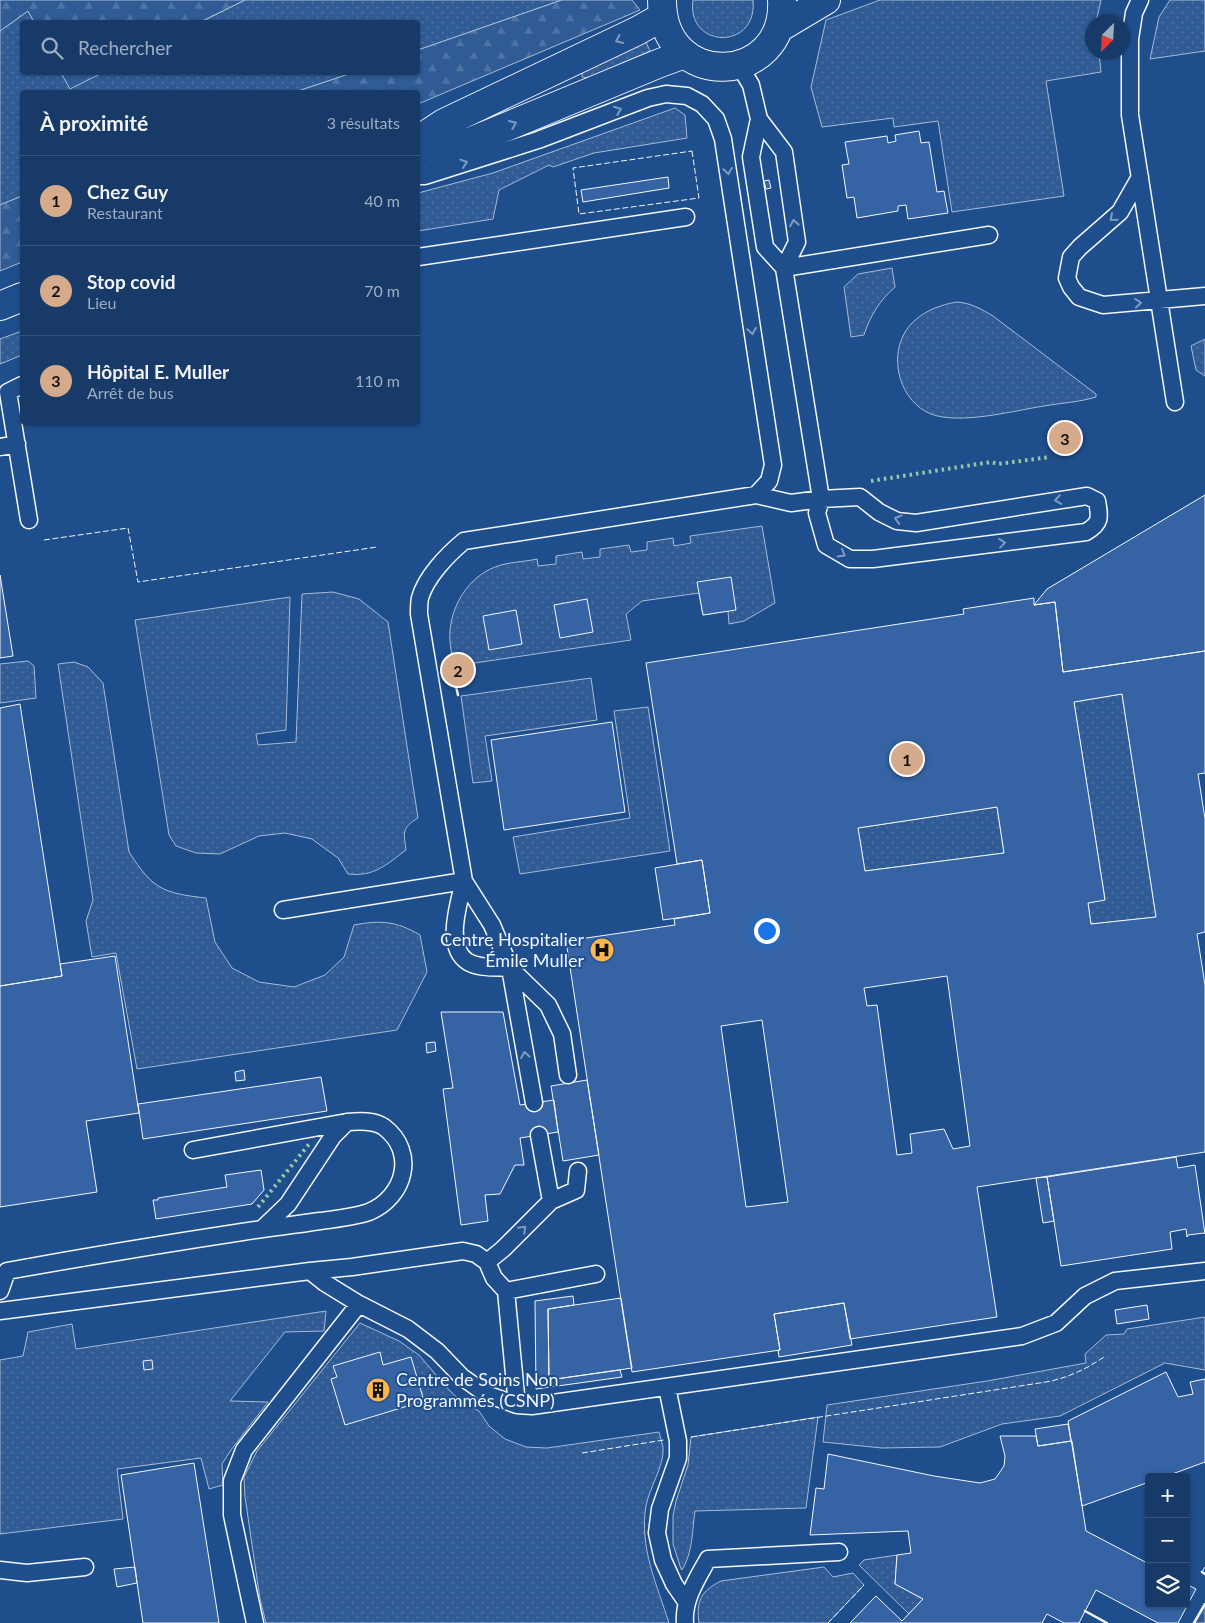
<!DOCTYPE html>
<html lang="fr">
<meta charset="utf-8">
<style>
:root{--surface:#173a69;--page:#244571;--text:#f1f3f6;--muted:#9eadc0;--line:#36547d;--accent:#d6ab8b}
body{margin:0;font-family:Lato,sans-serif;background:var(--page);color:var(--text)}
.controls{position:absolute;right:15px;bottom:15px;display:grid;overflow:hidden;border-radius:5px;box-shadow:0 1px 4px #0004}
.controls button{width:45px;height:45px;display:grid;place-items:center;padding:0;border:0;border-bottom:1px solid var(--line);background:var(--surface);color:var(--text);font:25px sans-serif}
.compass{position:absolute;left:1085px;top:15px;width:45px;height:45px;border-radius:50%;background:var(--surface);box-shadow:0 1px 4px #0004;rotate:204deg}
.you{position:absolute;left:766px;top:930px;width:18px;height:18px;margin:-12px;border:4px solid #fff;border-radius:50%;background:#1a73e8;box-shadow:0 0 0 8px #1a73e833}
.badge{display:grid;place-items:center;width:32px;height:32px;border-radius:50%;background:var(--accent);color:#111;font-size:16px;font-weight:700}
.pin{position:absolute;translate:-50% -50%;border:2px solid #fff;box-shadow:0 1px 5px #0006}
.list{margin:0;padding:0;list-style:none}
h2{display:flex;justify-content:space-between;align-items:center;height:65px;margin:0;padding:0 20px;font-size:21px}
h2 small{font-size:16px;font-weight:400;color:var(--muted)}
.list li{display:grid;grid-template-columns:32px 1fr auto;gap:15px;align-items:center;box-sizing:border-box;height:90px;padding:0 20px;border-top:1px solid var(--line)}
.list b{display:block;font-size:19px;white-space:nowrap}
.list p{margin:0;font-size:16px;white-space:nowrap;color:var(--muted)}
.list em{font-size:16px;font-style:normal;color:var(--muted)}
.icon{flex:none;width:28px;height:28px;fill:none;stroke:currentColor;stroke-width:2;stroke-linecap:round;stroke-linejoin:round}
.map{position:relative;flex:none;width:1205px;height:1623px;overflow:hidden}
.search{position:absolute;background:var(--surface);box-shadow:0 1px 4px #0004;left:20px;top:20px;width:400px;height:55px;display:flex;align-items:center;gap:12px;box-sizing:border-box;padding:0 18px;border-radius:5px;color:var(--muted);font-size:19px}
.panel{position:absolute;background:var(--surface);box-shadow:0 1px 4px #0004;left:20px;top:90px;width:400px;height:335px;border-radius:5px}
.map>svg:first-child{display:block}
.grass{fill:url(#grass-dots);stroke:#a8bbd7}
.forest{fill:url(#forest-firs);stroke:#a8bbd7}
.building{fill:#3563a3;stroke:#f2f6ff;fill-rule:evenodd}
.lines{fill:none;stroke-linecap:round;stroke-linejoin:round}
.lane-casing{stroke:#f2f6ff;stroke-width:19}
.secondary-casing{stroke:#f2f6ff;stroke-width:30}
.lane{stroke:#1f4e8c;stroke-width:16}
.secondary{stroke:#1f4e8c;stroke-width:28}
.hedge{stroke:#97c8a6;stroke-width:4;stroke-dasharray:2.5 4;stroke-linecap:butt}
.fence{stroke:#f2f6ff;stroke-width:1;stroke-dasharray:6 2.5;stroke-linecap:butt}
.wall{stroke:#f2f6ff;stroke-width:2.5}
.oneway{stroke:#7e9ac0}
.labels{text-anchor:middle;stroke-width:4;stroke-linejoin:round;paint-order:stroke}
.poi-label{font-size:18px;fill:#f2f6ff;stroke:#1f4e8c;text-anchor:end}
</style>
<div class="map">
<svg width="1205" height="1623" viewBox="0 0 1205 1623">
<defs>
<pattern id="grass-dots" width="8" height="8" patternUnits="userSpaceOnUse" patternTransform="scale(1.25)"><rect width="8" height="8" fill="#305b95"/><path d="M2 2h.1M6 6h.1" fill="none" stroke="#4e73a5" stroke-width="1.8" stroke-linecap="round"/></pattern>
<pattern id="forest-firs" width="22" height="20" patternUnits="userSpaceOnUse" patternTransform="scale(1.25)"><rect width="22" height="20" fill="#305b95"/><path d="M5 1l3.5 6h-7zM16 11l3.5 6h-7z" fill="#4e73a5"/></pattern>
</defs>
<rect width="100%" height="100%" fill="#1f4e8c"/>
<path class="grass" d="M245 0H562L418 50V22H201Z
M693 0H753C758 51 686 49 693 0Z
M880 0H1101L1096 22H1092V52L1099 53 1101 72 1046 81 1064 196 952 212 938 121 894 127 893 118 822 127 811 87 826 20Z
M1170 0H1205V51L1150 59 1159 17Z
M28 11 34 22H22V72L61 73 70 88 102 73H352L295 92H22V196L0 205V31Z
M646 42 650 51 588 78 582 77V73L584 69Z
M675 108 685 115 687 138 594 153 553 167 549 165 499 190 493 219 418 231V193L493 173Z
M892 268 895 287C880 300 870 316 864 335L851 337 844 287 858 274Z
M957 302C971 303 981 309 993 316L1096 394V397C1080 402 1061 403 1044 406 1012 411 960 425 931 414 901 402 889 361 904 334 914 315 937 305 957 302Z
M22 331V355L0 364V339Z
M1205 339V376L1196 370 1191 346Z
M762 526 775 603 744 621 729 624 728 611 703 615 699 593 642 601 626 614 631 640 454 666C452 655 449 643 450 631 452 604 469 577 495 567 507 562 524 562 537 559L538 566 556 564V556L582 552 583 559 600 557V549L629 545 631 552 647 550V542L673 538 674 546 691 543 690 536Z
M333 592 359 599 388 622 418 818C401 828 404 833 406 850 386 865 374 877 348 874L338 858 312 839 285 833 259 836 220 854 196 853 176 846 169 835 135 620 290 597 286 730 256 734 258 745 296 742 302 594Z
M28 661 34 666 36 698 0 703V664Z
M74 662 88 667 103 683 129 852C153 889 162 893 206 898L215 942 232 968 259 982 294 987 325 975 344 957 354 925C381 920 396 921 420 935L427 972 397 1030 137 1069 116 953 92 957 86 921 93 900 58 664Z
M591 678 597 720 485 736 492 781 473 783 461 696Z
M1122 694 1156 917 1091 924 1088 903 1105 899 1074 702Z
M648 707 670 851 520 874 513 837 630 818 614 711Z
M997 807 1004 853 865 871 858 828Z
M326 1311 324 1331 285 1332 230 1401 268 1402 231 1450 222 1464 223 1485 209 1489 201 1458 117 1469 123 1519 0 1534V1360L23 1356 28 1332 72 1324 76 1349Z
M1205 1317V1370L1165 1363 1060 1416 1002 1424 940 1447 882 1448 823 1442 827 1405 987 1381 1086 1363 1085 1354 1106 1335 1124 1334 1127 1329Z
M360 1323 399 1341 419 1355 449 1390 461 1401 479 1411 489 1426 505 1439 526 1447 547 1448 659 1432C660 1437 662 1442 663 1447 665 1465 649 1488 646 1506 639 1547 657 1585 669 1623H266L260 1599 245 1497 244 1477 257 1451Z
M818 1417 806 1508 695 1511C692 1531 693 1552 682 1570L681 1569 673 1544V1516L676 1501 688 1465 691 1437Z
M897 1555 895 1584 923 1599 909 1614 859 1565 864 1560Z
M824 1567 833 1577 853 1573 864 1585 828 1623H699C696 1601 701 1591 721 1581Z
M1205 1604V1623H1194Z"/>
<path class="forest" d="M0 0H245L200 22H34L28 11 0 31Z
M562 0H632L640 10 418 104V92H295L352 73 418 72V50Z
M61 73H102L70 89Z
M22 196V262L0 271V205Z"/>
<path class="building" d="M919 131 921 143 929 142 937 192 944 191 948 213 908 219 906 205 898 206V211L857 218 854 197 847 198 842 165 849 164 845 142 887 136 888 143 896 141 895 135Z
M668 177 669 188 583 202 581 190Z
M769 180 771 188 766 189 764 181Z
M1205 495V651L1063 672 1055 602 1034 605 1047 589Z
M0 575 13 656 0 658Z
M731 577 736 610 703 615 697 582Z
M1034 598V605L1055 602 1063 672 1205 651V773L1198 774 1205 819V932L1197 934 1205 985V1152L977 1187 997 1317 850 1339 844 1303 774 1314 780 1350 632 1372 566 941 675 925 674 919 710 913 702 860 677 864 646 663 964 614 963 609ZM1122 694 1156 917 1091 924 1088 903 1105 900 1074 702ZM997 807 1004 853 865 871 858 828ZM947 976 970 1146 953 1149 944 1129 910 1134 912 1153 897 1155 877 1005 867 1006 864 988ZM762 1020 788 1202 746 1207 721 1026Z
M587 599 593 632 560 638 554 605Z
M516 610 522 644 489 650 483 616Z
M20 704 62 976 0 986V708Z
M612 722 625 812 504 830 491 740Z
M702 860 710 913 663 920 655 868Z
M115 956 139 1113 86 1121 97 1192 0 1207V986L62 976 60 964Z
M441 1012H503L520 1105 554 1100 558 1132 520 1138 524 1165H515L500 1194 485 1195 488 1221 461 1225 443 1089 453 1088Z
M435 1042 436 1051 427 1053 426 1043Z
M244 1070 245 1080 236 1081 235 1072Z
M321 1077 327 1111 143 1139 138 1104Z
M587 1080 599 1155 563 1161 551 1086Z
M1176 1157 1178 1168 1195 1165 1205 1234 1204 1233 1188 1235 1187 1237 1186 1229 1170 1232 1172 1249 1061 1266 1047 1177Z
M261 1170 264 1190 252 1204 156 1219 153 1200H158V1198L227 1187 225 1175Z
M1047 1177 1054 1221 1043 1223 1036 1178Z
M573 1296 574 1305 548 1309 549 1380 620 1370 622 1377 536 1389 535 1301Z
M621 1298 632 1368 549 1380 548 1309Z
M844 1303 852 1345 779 1357 778 1350H780L774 1314Z
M1147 1305 1149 1319 1117 1324 1115 1310Z
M380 1352 383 1365 411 1357 424 1401 345 1425 331 1379 337 1377 333 1366Z
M152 1360 153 1369 144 1370 143 1361Z
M1166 1372 1178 1397 1193 1394 1190 1382 1205 1379V1462L1164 1477H1149V1482L1082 1506 1068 1421Z
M1068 1424 1071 1441 1038 1446 1035 1429Z
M1000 1436H1036L1038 1446 1072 1441 1086 1531 1149 1564V1604H1186V1584L1196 1589 1178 1623H1158L1096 1590 1079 1623H1064L1047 1614 1042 1623H850L876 1596 902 1621 923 1599 895 1584 897 1555 911 1553 908 1531 810 1535 816 1488 824 1489 828 1454 934 1476 980 1483 995 1479 1004 1466 1005 1456Z
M194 1463 219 1623H143L121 1475Z
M135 1567 137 1583 117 1587 114 1569Z"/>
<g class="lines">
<defs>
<path id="lane" d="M1140 0 1134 13 1130 39V115L1175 402
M759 119 784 152 797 242 784 268
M418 176H425L538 140 648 98 666 94 687 96 702 104 716 119 723 139 773 465 769 481 756 495
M1140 177 1120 212 1080 247 1071 257 1067 278 1071 287 1079 297 1103 305 1205 296
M418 257 686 217
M784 268 989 235
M22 385 8 392 29 520
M0 447 17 444
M283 910 464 881C459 903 444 947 468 962 480 969 497 967 510 968L548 1005 562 1034 568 1075
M534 1103 510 968 492 925 464 881 419 614C419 609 419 603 420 598 426 577 447 555 464 541L756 495 791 503 821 499 860 497 879 512 897 521 916 523 1087 496 1097 501C1100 518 1101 523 1086 532L873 559H850L826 545 817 513 821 499 784 268 765 247 751 157 759 119 751 85 739 65
M551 1201 576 1190 578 1171
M262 1229 288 1204 333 1136 347 1122
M487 1262 503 1249 551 1201 539 1135
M310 1271 325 1283 359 1304 408 1329 437 1351 462 1377 486 1394 517 1405 532 1406 1022 1336 1056 1323 1085 1296 1115 1281 1205 1271
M0 1291 7 1271C85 1257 163 1244 242 1232 268 1228 294 1225 320 1221 336 1219 354 1217 369 1212 405 1197 417 1152 384 1127 374 1120 359 1121 347 1122L193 1150
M506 1291 596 1274
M0 1311 310 1271 352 1267 463 1251 476 1254 487 1262 494 1278 506 1291 517 1405
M667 1387 678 1441V1458L660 1509 657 1533 663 1560 674 1584 687 1603
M0 1570 27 1573 85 1567
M255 1623 232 1515V1481L244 1450 359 1304
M685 1623C683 1600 697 1579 708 1559L839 1552"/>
<path id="secondary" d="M662 0C662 92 787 86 782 0
M779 28 826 0
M418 140 444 123 637 31 662 17
M418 155 455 148 660 63 685 54
M0 306 22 297"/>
</defs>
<use href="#lane" class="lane-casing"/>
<use href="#secondary" class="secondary-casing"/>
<use href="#lane" class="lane"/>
<use href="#secondary" class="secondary"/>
<path class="hedge" d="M871 481 991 462 998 464 1050 457
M258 1207 310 1143"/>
<path class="fence" d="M692 151 699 198 579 214 573 168Z
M44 540 128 528 138 582 377 547
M691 1437 1046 1382C1068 1378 1086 1369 1104 1357
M582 1453 664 1440
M1202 1572 1205 1567
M828 1623 864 1585"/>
<path class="wall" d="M461 660 459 672 462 686
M454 678 458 695
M1202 1572 1205 1574
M1085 1611 1107 1623
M1194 1623 1205 1604"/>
</g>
<defs><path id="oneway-chevron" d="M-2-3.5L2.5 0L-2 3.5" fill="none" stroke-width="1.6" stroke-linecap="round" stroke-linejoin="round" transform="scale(1.25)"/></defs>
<g class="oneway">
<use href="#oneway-chevron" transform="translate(619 40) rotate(155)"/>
<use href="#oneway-chevron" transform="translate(618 110) rotate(-21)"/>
<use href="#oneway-chevron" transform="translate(513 124) rotate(-23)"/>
<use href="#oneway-chevron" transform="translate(464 163) rotate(-18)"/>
<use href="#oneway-chevron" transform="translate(728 171) rotate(81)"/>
<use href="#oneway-chevron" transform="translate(1113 218) rotate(139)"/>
<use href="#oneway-chevron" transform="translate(794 223) rotate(-99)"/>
<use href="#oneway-chevron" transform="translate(1138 303) rotate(-5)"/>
<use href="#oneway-chevron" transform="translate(752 331) rotate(81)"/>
<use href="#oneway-chevron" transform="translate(1058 500) rotate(171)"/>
<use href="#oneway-chevron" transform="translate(898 519) rotate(-164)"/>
<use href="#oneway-chevron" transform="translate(1002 543) rotate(-7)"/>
<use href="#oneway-chevron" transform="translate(842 554) rotate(30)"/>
<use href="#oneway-chevron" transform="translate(525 1055) rotate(-100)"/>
<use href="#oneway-chevron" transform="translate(523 1229) rotate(-45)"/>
</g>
<defs>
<symbol id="hospital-disc" viewBox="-11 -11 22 22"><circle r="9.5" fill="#ffb74d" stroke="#1f4e8c"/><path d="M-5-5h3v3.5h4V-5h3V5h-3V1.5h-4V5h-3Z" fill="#111"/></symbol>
<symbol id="building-disc" viewBox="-11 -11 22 22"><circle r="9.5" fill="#ffb74d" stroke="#1f4e8c"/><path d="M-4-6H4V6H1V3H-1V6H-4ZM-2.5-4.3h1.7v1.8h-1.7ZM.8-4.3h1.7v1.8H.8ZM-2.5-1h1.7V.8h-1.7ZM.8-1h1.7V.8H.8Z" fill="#111"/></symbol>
</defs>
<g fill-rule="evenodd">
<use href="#hospital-disc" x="588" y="936" width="28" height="28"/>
<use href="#building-disc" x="364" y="1376" width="28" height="28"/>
</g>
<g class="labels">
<g class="poi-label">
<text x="584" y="946">Centre Hospitalier<tspan x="584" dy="21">Émile Muller</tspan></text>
<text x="396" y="1386" text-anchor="start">Centre de Soins Non<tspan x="396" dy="21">Programmés (CSNP)</tspan></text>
</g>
</g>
</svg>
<div class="controls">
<button>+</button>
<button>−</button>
<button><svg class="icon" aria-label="layers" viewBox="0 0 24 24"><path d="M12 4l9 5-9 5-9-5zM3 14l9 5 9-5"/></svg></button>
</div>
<svg class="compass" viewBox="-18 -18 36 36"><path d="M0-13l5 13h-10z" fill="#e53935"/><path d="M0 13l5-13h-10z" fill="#9eadc0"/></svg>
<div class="you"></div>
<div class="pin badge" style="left:907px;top:759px">1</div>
<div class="pin badge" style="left:458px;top:670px">2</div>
<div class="pin badge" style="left:1065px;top:438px">3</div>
<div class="search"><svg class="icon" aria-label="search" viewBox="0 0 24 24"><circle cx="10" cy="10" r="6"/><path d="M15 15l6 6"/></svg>Rechercher</div>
<section class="panel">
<h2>À proximité<small>3 résultats</small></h2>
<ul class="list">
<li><span class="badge">1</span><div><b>Chez Guy</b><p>Restaurant</p></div><em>40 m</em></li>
<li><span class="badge">2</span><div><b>Stop covid</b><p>Lieu</p></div><em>70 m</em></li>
<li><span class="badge">3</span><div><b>Hôpital E. Muller</b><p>Arrêt de bus</p></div><em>110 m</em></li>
</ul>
</section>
</div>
